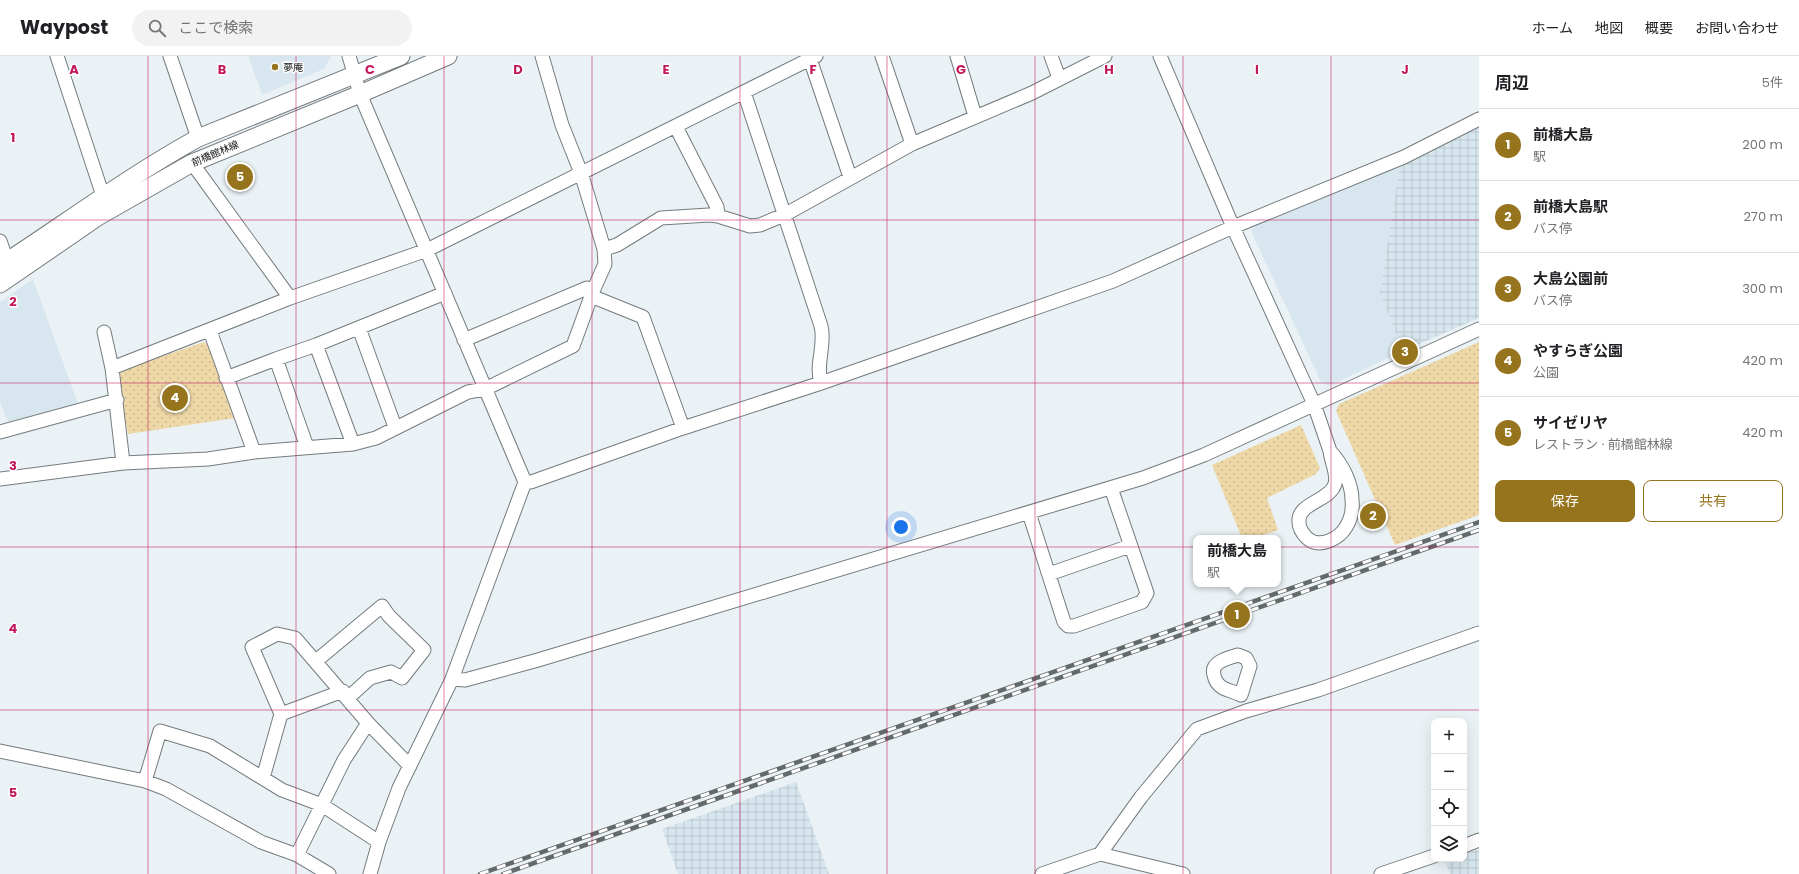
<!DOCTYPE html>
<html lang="ja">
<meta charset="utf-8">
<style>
:root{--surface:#fff;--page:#f2f2f2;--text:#202124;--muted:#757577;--line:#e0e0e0;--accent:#95741d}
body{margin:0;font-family:Poppins,"Noto Sans JP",sans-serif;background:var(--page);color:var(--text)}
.controls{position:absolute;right:12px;bottom:12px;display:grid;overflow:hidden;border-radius:8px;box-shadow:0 4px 16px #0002}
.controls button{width:36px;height:36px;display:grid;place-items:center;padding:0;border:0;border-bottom:1px solid var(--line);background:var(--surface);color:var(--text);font:20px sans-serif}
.you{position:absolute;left:901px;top:471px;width:14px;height:14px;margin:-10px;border:3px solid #fff;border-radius:50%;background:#1a73e8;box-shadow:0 0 0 6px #1a73e833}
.badge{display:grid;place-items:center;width:26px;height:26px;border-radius:50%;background:var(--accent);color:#fff;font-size:13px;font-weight:700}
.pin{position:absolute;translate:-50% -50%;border:2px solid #fff;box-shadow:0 1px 4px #0006}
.popup{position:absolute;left:1193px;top:479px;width:88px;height:52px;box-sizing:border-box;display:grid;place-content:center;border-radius:8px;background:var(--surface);filter:drop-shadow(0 1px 3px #0005);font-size:13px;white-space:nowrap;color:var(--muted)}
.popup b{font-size:15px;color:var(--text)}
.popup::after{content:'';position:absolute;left:50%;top:100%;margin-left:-8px;border:8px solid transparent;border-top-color:var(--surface)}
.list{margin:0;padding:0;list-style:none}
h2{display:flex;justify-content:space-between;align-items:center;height:52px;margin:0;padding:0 16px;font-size:17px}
h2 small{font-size:13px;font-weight:400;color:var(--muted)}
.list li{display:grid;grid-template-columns:26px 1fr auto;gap:12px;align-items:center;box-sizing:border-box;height:72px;padding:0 16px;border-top:1px solid var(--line)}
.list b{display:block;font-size:15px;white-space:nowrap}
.list p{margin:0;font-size:13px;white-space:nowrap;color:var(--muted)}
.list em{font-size:13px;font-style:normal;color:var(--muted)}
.actions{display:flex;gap:8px;padding:12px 16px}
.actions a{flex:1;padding:9px 0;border:1px solid var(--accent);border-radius:8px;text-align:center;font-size:14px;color:var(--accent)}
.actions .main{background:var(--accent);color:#fff}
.icon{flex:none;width:22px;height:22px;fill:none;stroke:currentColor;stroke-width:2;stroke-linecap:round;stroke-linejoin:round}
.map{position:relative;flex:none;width:1479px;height:818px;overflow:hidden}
header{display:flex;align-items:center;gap:24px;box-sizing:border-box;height:56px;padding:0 20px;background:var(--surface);border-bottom:1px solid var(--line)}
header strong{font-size:19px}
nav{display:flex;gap:22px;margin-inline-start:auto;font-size:14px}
.search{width:280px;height:36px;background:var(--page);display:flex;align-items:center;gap:10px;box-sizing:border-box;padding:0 14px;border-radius:22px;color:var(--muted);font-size:15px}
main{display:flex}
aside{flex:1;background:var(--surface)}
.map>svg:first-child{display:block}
.built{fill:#d8e7ef}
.industrial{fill:url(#industrial-grid)}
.grass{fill:url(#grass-dots)}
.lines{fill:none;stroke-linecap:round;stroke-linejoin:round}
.minor-casing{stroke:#747b7e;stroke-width:15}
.major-casing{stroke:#747b7e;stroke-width:19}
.minor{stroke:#fff;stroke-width:13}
.major{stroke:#fff;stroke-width:17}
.rail-casing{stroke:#64696a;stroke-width:4.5}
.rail{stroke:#fff;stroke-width:3;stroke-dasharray:9;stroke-linecap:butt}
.grid{fill:none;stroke:#c2185b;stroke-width:1;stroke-opacity:0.55}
.poi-dot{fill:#95741d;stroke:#fff;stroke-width:1.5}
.labels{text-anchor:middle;stroke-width:3;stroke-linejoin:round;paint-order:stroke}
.poi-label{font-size:10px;fill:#111415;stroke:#fff;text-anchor:start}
.street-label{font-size:10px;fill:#111415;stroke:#fff}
.grid-label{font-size:13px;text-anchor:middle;font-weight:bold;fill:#c2185b;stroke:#fff;stroke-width:3;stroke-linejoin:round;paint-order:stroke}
</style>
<header>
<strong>Waypost</strong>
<div class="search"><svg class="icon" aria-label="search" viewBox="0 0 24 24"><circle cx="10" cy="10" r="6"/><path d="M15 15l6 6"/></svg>ここで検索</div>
<nav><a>ホーム</a><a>地図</a><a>概要</a><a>お問い合わせ</a></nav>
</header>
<main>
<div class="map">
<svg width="1479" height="818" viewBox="0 0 1479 818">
<defs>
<pattern id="industrial-grid" width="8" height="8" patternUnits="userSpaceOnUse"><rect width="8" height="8" fill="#d8e7ef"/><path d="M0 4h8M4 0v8" fill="none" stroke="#b8c5cc"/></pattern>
<pattern id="grass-dots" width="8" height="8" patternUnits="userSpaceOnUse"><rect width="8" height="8" fill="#eed8a7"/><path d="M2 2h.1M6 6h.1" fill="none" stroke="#cbb88f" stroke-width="1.8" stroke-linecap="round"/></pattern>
</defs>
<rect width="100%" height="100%" fill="#eaf2f5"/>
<path class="built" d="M248 0H331L324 13 262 39Z
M1400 109 1380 237 1403 295 1329 330 1321 326 1251 175 1253 169Z
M33 223 78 348 8 366 0 346V246Z"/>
<path class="industrial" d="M1479 68V262L1403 295 1380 237 1400 109Z
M796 726 829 818H678L662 773Z
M1479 793V818H1450L1446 808 1449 803H1464V798Z"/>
<path class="grass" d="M204 286 209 290 235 362 128 378 118 322 123 314Z
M1479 286V459L1395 489 1336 355 1339 348Z
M1301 369 1320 412 1316 418 1267 442 1278 474 1254 482H1242L1212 409Z"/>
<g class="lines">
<defs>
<path id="minor" d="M57 0 103 140
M170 0 198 82
M349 0 360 38 525 426 452 623 399 732 379 786 370 818
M809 0 850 121
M882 0 912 88
M957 0 975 60
M1051 0 1059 22
M1160 0 1233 171 1314 348 1330 395
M744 36 821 270C826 289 815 308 821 327
M676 71 717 151 718 160
M0 185 7 205
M604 193 617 189 661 162 709 159 718 160 750 170 760 169 786 158 912 88 1032 37 1105 0
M591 240 643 261 683 372
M290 242 427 194 816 0
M359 272 395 371
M210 275 254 396
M104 276 112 312
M464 284 587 232 593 235
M316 289 353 388
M276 303 316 289 445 237
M226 322 276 303 307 391
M0 376 117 344
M1330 395C1342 408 1352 427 1352 444 1353 453 1351 463 1346 471 1339 483 1319 493 1307 482 1303 478 1299 472 1299 466 1297 447 1330 445 1335 428 1338 418 1331 406 1330 395Z
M123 407 112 312 290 242 192 107
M0 423 123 407 208 403 254 396 353 388 376 382 468 336 485 333 573 290 593 235 605 208 604 193 581 117 562 69 542 0
M525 426H531L683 372 821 327 1113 225 1233 171 1404 101 1479 63
M1029 457 1064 566 1068 570H1074L1142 546 1147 537 1111 432
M1049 518 1130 490
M1238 599 1246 602 1250 610 1241 639C1235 636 1229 635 1223 632 1218 629 1215 625 1214 619 1210 606 1228 602 1238 599Z
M316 605 382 550 389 560 424 594 402 622 391 616 370 622 348 642
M452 623 465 624 538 604 1143 422 1204 399 1479 273
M281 658 343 635
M0 695 145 725 166 733 261 786 297 799 329 818
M263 722 281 658 252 591 277 578 295 582 368 667 410 710
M145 725 160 675 210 690 282 734 322 749 379 786
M1464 790 1479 784
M1100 798 1141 741 1197 673 1246 655 1318 634 1479 577
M297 799 344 704 368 667
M1042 818 1100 798 1183 818
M1381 818 1434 800"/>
<path id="major" d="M0 210C66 167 129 120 198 82L401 0
M0 228 99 160 192 107 360 38 448 0"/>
</defs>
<use href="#minor" class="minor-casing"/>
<use href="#major" class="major-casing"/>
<use href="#minor" class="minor"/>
<use href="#major" class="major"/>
<defs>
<path id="rail" d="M480 818 1479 466
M503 818 1479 474"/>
</defs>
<use href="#rail" class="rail-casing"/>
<use href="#rail" class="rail"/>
</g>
<path class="grid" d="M148 0V818M296 0V818M444 0V818M592 0V818M740 0V818M887 0V818M1035 0V818M1183 0V818M1331 0V818M0 164H1479M0 327H1479M0 491H1479M0 654H1479"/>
<circle class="poi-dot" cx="275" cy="11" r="4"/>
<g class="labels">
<g class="poi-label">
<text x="283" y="15">夢庵</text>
</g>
<g class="street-label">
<text transform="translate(215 97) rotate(-23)" y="4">前橋館林線</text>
</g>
</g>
<g class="grid-label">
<text x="74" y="18">A</text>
<text x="222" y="18">B</text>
<text x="370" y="18">C</text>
<text x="518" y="18">D</text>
<text x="666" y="18">E</text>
<text x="813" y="18">F</text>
<text x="961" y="18">G</text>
<text x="1109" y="18">H</text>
<text x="1257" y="18">I</text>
<text x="1405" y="18">J</text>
<text x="13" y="86">1</text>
<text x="13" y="250">2</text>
<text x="13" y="414">3</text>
<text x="13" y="577">4</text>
<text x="13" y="741">5</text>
</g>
</svg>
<div class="controls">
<button>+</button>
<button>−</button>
<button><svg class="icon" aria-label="locate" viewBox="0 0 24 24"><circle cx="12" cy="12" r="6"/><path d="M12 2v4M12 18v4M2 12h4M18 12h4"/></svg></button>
<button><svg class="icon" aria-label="layers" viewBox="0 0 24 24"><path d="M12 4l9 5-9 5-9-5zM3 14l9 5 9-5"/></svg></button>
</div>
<div class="you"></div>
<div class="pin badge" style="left:1237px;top:559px">1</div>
<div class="popup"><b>前橋大島</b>駅</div>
<div class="pin badge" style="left:1373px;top:460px">2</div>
<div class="pin badge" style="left:1405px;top:296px">3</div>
<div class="pin badge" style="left:175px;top:342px">4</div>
<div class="pin badge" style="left:240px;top:121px">5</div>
</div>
<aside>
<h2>周辺<small>5件</small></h2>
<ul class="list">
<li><span class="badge">1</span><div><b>前橋大島</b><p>駅</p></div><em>200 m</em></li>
<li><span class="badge">2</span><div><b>前橋大島駅</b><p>バス停</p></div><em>270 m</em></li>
<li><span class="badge">3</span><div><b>大島公園前</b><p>バス停</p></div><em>300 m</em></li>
<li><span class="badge">4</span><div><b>やすらぎ公園</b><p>公園</p></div><em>420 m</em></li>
<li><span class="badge">5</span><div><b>サイゼリヤ</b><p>レストラン · 前橋館林線</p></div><em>420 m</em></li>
</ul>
<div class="actions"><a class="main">保存</a><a>共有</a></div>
</aside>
</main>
